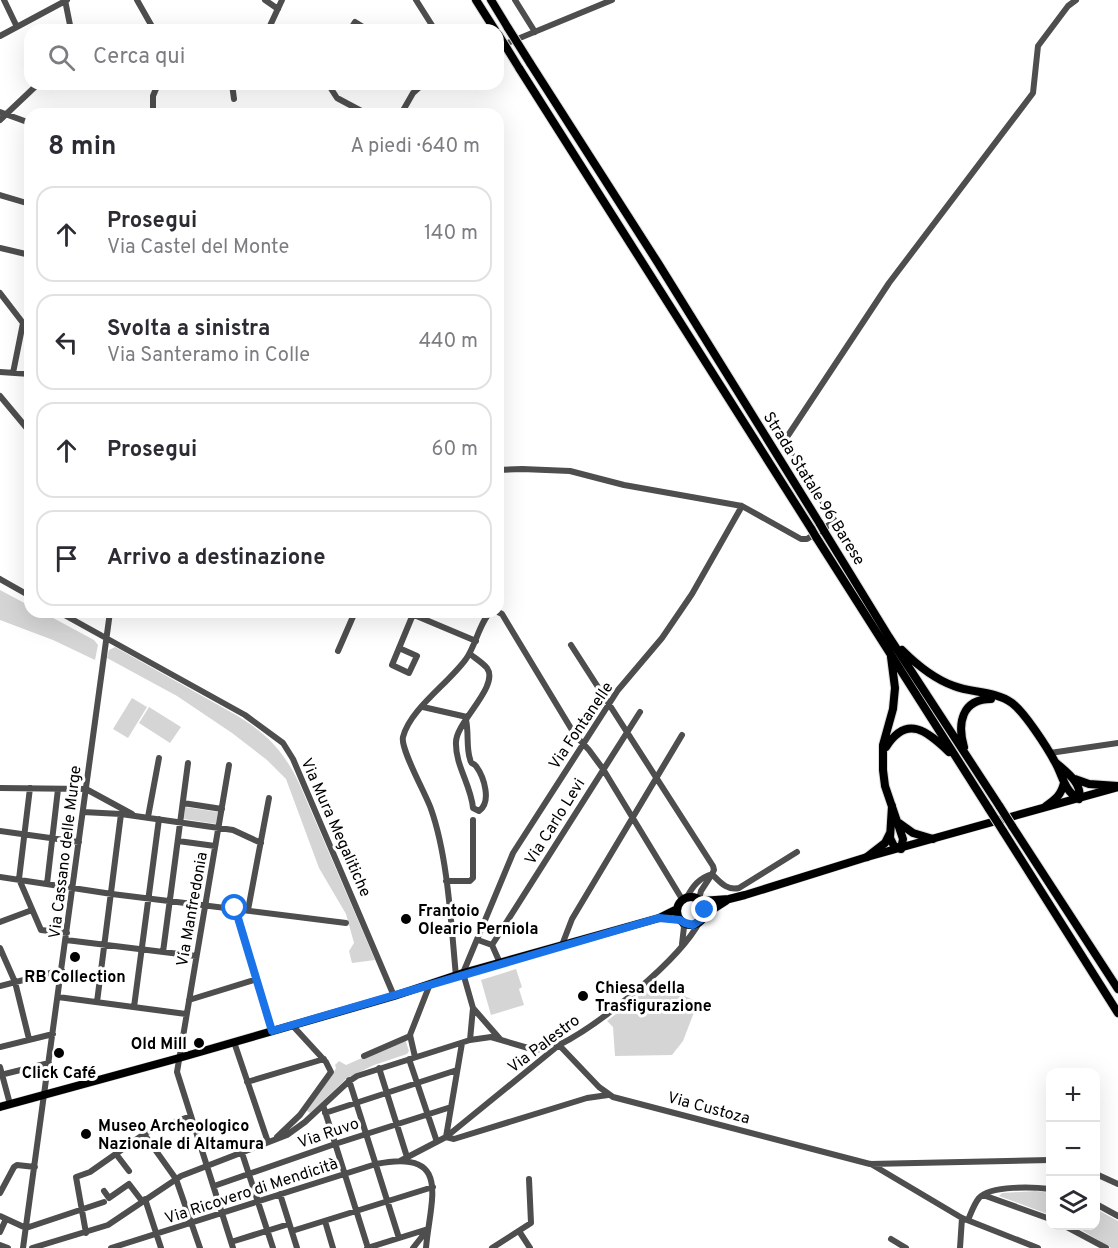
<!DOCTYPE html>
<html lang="it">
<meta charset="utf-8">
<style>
:root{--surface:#fff;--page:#f2f2f3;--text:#2b2b33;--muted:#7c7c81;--line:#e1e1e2}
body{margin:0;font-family:Overpass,sans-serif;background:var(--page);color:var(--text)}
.controls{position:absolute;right:18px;bottom:18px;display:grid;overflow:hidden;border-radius:12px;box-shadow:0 6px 24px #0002}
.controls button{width:54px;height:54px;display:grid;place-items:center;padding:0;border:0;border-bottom:2px solid var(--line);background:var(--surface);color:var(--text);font:30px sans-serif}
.stop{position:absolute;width:18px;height:18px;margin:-14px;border:4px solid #1a73e8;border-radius:50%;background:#fff}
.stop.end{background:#1a73e8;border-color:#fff;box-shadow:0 2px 6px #0008}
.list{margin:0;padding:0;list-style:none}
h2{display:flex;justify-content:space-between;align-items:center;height:78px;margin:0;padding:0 24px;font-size:26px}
h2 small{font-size:20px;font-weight:400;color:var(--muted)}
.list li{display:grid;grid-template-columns:39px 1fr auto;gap:18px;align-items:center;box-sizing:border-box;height:96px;margin:0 12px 12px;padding:0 12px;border:2px solid var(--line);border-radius:18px}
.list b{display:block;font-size:22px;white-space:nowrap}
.list p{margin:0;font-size:20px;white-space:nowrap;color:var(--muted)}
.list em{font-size:20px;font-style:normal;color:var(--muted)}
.icon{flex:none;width:33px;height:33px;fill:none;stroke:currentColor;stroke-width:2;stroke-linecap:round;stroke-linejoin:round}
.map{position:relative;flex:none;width:1118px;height:1248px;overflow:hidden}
.search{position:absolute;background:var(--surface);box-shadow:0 6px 24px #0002;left:24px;top:24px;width:480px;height:66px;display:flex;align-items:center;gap:15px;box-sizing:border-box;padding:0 21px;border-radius:18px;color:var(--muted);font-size:22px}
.panel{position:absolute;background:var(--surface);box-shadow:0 6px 24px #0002;left:24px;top:108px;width:480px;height:510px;border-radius:18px}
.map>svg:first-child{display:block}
.green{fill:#d5d5d5}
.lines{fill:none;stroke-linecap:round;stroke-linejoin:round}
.major-casing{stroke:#dbdbdb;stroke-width:9}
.highway-casing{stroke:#dbdbdb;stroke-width:10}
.minor{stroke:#4e4e4e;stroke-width:6}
.major{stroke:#000;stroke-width:8}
.highway{stroke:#000;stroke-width:8}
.highway-bridge-casing{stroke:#dbdbdb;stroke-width:10;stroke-linecap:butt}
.highway-bridge{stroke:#000;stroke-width:8}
.route{stroke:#1a73e8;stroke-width:8}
.poi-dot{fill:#000;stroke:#fff;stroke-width:2}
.labels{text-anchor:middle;stroke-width:6;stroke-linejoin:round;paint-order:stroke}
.street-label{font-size:16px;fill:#000;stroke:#fff}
.poi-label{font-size:16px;font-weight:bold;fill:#000;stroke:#fff;text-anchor:start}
</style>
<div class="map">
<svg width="1118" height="1248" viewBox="0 0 1118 1248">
<rect width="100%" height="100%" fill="#fff"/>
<path class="green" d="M0 590 30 606V612H42L94 640 98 645 95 660 53 640 0 620Z
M115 647 236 715C267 734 283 750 299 783L375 960 352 963 349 951 354 943 346 914 319 868 286 779 267 760 232 733 177 696 107 658 109 650Z
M132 698 147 707 128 738 113 729Z
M149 707 181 727 170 743 139 723Z
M185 807 218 812 216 824 184 819Z
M516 969 522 987 519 989 524 1005 491 1015 481 980Z
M655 983 698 1002 683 1041 672 1055 615 1056 613 1027 607 1021Z
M405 1039 409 1051 407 1054 374 1065 347 1078 310 1113 306 1110 333 1074 336 1068 335 1065 339 1061 346 1065Z
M1036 1191 1050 1193V1215L999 1196 1002 1193Z
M1096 1209 1118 1221V1248H1111L1075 1226H1096Z"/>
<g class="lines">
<defs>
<path id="major" d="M677 911a14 14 0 1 1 28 0a14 14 0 1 1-28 0Z
M701 901 729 899 745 895 867 857 1118 787
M704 915 726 901
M0 1107 179 1058 394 996 463 973 659 918 677 909"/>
<path id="highway" d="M476 0 495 30
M491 0 508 28
M530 63 658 263 820 524
M519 68 812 530
M824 531 889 637 1000 807
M816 537 989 809
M902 650C917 665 934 679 954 686 972 693 996 691 1012 703 1025 713 1047 747 1055 762 1063 776 1064 791 1079 799 1083 783 1066 772 1055 762
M891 657 895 688 893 709 883 745V770L885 786 903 839 901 849 894 846 890 838 892 806
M886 747C907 714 927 731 949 752
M964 747C957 723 962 699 991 699
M1075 779 1089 784 1118 786
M1046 806C1056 799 1061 795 1064 783
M899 823 913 833 933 839
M1012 826 1118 989
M1003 831 1118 1013
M867 857 885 843 890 833"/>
</defs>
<use href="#major" class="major-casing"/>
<use href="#highway" class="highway-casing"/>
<path class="minor" d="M4 0 17 27
M65 0 71 30
M137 0 154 30
M265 0 278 9
M416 0 435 30
M515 0 535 32
M268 30 282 0
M350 30 355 22 368 30
M0 36 67 0
M498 47 612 0
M232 84 234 99
M328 84 337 98 367 114
M0 112 30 123
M153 114V96L158 84
M401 114 413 93 423 84
M0 120 38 84
M0 195 30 204
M0 248 30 255
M0 293 23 323 13 373
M0 372 30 374
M0 396 30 432
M498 470 522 469 570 471 624 485 742 506 801 539H807L835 521 788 448 785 440 889 283 1033 93 1038 46 1068 6 1076 0
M0 579 30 596
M59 612 245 715 283 743 293 759 394 996
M407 612 476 641
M498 612 502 614 575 735 589 750 603 769 682 899
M571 645 713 866 714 870 712 874C720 882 727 891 739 888L797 852
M399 648 417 656 409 673 392 665 414 612
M338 651 355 612
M423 707 467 717
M466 720C469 733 466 747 470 759 471 765 472 762 476 766 484 777 492 802 479 811L473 808C471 785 455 765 456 742 456 722 500 686 487 668 483 663 475 658 470 654
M1050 753 1118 743
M229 765 177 1072 233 1248
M0 788 86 789 132 814
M30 788 19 879 41 930 67 933
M183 803 222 809
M83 812 121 814 233 830 261 843
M148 817 159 758
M0 831 79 842
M178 841 215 846
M0 877 112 894 346 923
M446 881H470L473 878V820
M47 884 58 789
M687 897C693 886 699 878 712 874L701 891 699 899
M235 908 272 1031
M248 910 269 798
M681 921 684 927 682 944
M0 922 32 910
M66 940 196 956
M478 940 492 945 500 963
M492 945 640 712
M562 945 572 919 682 735
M0 948 15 982 29 1039
M163 952 188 763
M456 976C451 924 448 857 431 809 426 794 400 749 403 737 410 709 449 683 466 659 475 647 481 619 491 612
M0 986 62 970
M58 997 186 1014
M189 1000 257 979
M97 1002 121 814
M134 1007 159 819
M500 1039 473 1008 463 973 513 853 618 690 662 638 692 594 742 506
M470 1040 473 1008
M234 1042 268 1142
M559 1045 599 1087 613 1097 870 1164 1050 1160
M0 1047 53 1034
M364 1056 410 1036
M415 1057 410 1035 430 984
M409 1059 437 1142
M0 1067 10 1104
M379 1068 407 1157
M0 1075 49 1063
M349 1080 399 1238
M247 1082 324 1059
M323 1105 368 1248
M325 1113 457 1070
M144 1134 176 1179 200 1248
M277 1137 300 1115 331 1072 326 1062 292 1025
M446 1137 454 1139 587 1098 608 1095
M446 1137 462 1043
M242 1153 273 1248
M116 1154 129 1171
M400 1161 446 1137 559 1045C599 1025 679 961 700 921
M871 1164 962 1218 1038 1248
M1096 1174 1118 1184
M214 1186 335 1144 451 1107
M104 1191 109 1198 129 1184 142 1201
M0 1193 14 1167 17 1165 35 1167
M280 1194 297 1248
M983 1195 1050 1219
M145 1199 161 1248
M1096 1204 1118 1216
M0 1216 26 1228
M968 1220C971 1213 974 1204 979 1198 991 1185 1034 1187 1050 1189
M325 1221 333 1248
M1065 1226 1106 1248
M26 1228 104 1202
M292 1231 433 1187
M519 1231 530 1248
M0 1232 6 1219
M86 1233 76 1177 90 1172 147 1132 191 1116
M891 1239 906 1248
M231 1242 289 1224
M0 1245 8 1248
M23 1248 110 612
M32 1248 108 1225 181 1176 287 1135 305 1122 348 1082 357 1076 470 1040 491 1037 535 1050 559 1045
M111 1248 376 1164C453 1148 430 1200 426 1248
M367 1248 428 1229
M413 1248 428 1229
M492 1248 531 1223 529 1179
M960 1248 962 1218"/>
<use href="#major" class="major"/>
<use href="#highway" class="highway"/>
<defs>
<path id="highway-bridge" d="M508 28 530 63
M498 34 519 68
M820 524 824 531
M812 530 816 537
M1000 807 1012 826
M989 809 1003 831"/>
</defs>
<use href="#highway-bridge" class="highway-bridge-casing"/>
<use href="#highway-bridge" class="highway-bridge"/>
</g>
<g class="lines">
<path class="route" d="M235 908 272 1031 659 918 680 920 685 923 693 925 703 918 705 910"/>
</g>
<g class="poi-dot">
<circle cx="406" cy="919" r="6"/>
<circle cx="75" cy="957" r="6"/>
<circle cx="583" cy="996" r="6"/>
<circle cx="199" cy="1043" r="6"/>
<circle cx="59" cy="1053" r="6"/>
<circle cx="86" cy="1134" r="6"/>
</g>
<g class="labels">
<g class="street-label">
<text transform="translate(815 488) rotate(58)" y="6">Strada Statale 96 Barese</text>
<text transform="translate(580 725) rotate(-56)" y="6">Via Fontanelle</text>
<text transform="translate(554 821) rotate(-58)" y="6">Via Carlo Levi</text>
<text transform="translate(337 827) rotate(66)" y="6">Via Mura Megalitiche</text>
<text transform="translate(64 852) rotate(-83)" y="6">Via Cassano delle Murge</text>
<text transform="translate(191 909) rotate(-80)" y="6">Via Manfredonia</text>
<text transform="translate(543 1043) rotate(-37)" y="6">Via Palestro</text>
<text transform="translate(709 1107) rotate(15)" y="6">Via Custoza</text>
<text transform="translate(328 1132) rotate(-19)" y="6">Via Ruvo</text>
<text transform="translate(251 1190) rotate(-18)" y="6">Via Ricovero di Mendicità</text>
</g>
<g class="poi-label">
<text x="418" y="916">Frantoio<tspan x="418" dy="18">Oleario Perniola</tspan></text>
<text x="75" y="982" text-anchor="middle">RB Collection</text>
<text x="595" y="993">Chiesa della<tspan x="595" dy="18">Trasfigurazione</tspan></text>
<text x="187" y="1049" text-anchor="end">Old Mill</text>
<text x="59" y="1078" text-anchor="middle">Click Café</text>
<text x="98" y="1131">Museo Archeologico<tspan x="98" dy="18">Nazionale di Altamura</tspan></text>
</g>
</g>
</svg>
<div class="controls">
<button>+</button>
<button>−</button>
<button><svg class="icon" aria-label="layers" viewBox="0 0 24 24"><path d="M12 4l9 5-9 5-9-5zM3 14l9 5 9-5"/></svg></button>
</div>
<div class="stop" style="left:235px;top:908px"></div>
<div class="stop end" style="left:705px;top:910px"></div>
<div class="search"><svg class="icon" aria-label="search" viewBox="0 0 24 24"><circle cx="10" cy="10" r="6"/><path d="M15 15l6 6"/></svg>Cerca qui</div>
<section class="panel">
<h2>8 min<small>A piedi · 640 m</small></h2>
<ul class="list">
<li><svg class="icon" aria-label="ahead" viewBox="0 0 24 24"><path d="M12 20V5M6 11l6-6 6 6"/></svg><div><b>Prosegui</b><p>Via Castel del Monte</p></div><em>140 m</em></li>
<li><svg class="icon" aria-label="left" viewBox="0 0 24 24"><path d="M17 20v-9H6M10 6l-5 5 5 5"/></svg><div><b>Svolta a sinistra</b><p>Via Santeramo in Colle</p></div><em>440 m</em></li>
<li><svg class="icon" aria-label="ahead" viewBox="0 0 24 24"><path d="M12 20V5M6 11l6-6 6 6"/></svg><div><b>Prosegui</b></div><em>60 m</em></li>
<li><svg class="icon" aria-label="arrive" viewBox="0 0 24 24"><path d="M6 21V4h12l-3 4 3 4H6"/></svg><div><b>Arrivo a destinazione</b></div></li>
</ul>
</section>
</div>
